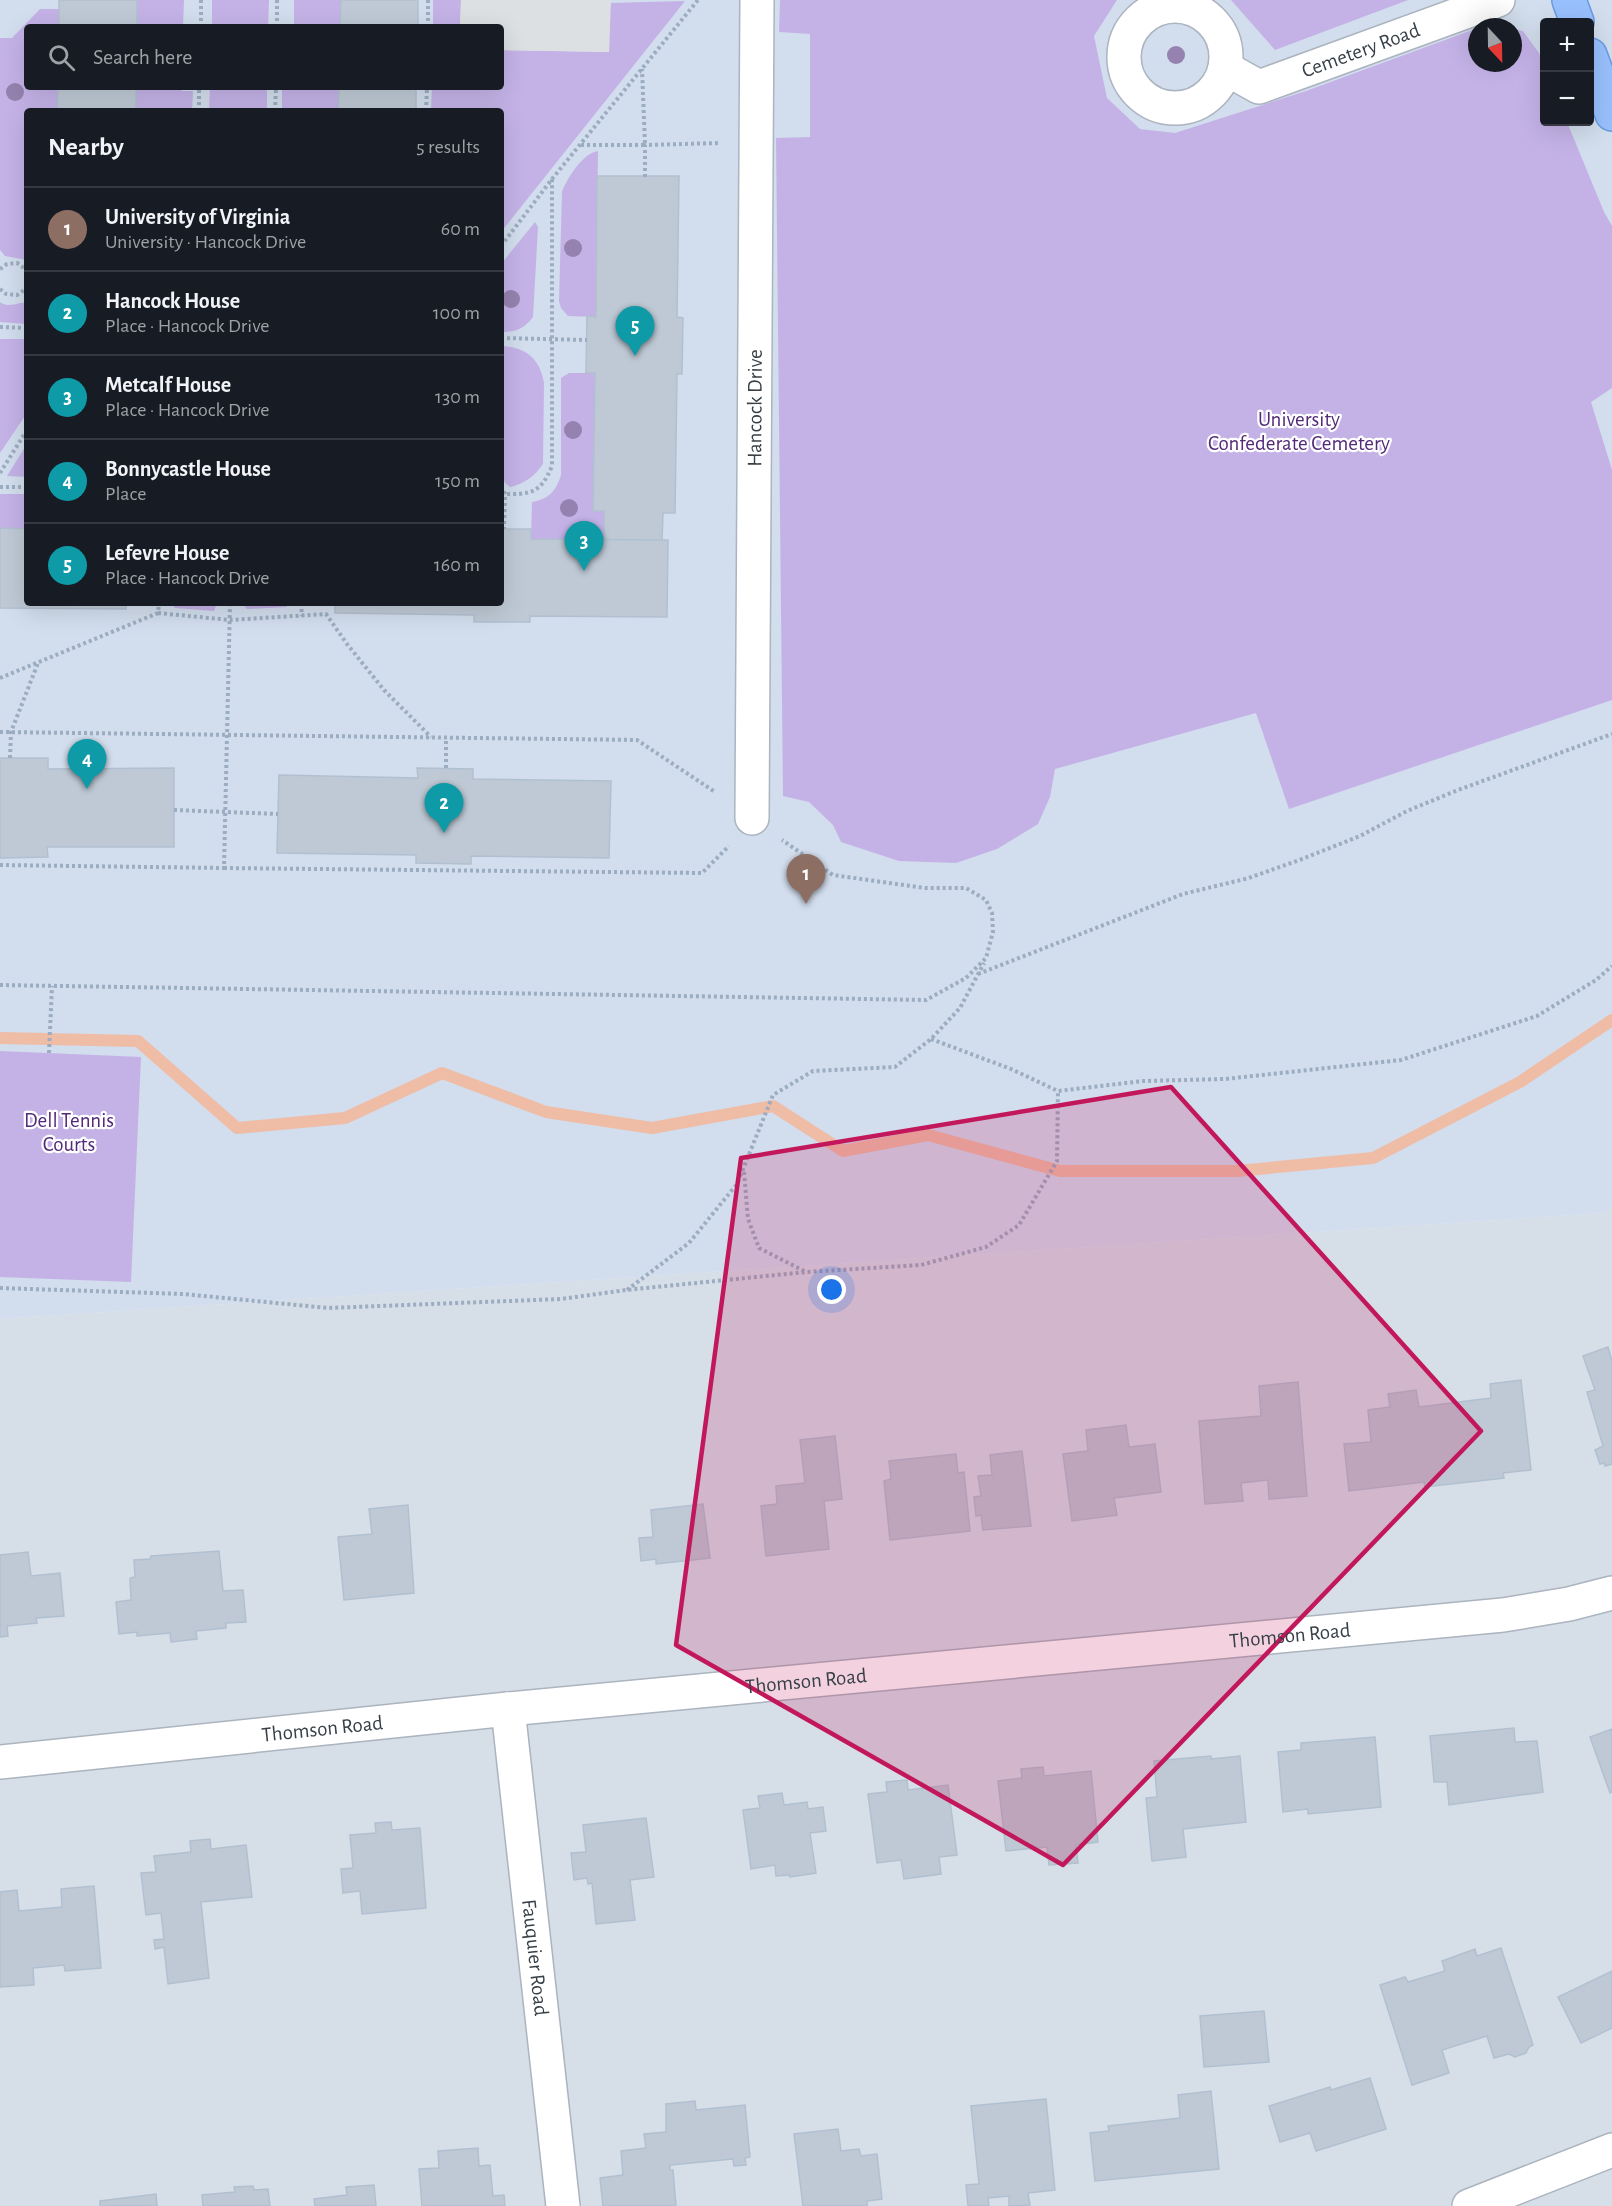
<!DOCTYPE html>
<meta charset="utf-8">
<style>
:root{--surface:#171b24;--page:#242831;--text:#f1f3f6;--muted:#9ea1a6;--line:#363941;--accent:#2563eb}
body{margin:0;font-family:"Alegreya Sans",sans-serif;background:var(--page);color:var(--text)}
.controls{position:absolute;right:18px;top:18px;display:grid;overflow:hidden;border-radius:6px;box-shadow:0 6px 24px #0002}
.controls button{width:54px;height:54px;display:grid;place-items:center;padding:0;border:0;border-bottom:2px solid var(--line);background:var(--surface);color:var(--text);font:30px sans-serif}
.compass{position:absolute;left:1468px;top:18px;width:54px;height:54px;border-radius:50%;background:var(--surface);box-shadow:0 6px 24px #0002;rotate:158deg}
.you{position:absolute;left:832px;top:1290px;width:21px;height:21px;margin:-15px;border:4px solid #fff;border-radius:50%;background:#1a73e8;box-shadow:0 0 0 9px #1a73e833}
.badge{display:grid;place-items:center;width:39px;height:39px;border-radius:50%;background:var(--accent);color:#fff;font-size:20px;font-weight:700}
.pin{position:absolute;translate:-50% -50px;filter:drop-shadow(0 2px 3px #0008)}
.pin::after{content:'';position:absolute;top:32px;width:21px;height:18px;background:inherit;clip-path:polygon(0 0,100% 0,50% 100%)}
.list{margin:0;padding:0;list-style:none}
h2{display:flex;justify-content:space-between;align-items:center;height:78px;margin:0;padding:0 24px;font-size:26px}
h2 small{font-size:20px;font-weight:400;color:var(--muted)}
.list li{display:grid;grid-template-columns:39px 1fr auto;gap:18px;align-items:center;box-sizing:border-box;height:84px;padding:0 24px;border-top:2px solid var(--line)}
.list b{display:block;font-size:22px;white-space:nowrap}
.list p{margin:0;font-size:20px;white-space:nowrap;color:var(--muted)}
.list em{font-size:20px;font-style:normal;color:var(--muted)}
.icon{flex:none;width:33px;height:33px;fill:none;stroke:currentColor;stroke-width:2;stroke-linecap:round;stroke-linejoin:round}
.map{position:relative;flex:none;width:1612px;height:2206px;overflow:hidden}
.search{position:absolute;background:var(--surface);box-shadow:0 6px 24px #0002;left:24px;top:24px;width:480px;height:66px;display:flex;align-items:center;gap:15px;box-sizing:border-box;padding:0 21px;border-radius:6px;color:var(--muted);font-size:22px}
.panel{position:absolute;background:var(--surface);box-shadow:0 6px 24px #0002;left:24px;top:108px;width:480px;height:498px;border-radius:6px}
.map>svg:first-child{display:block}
.residential{fill:#d6dee8}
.education{fill:#d2dded;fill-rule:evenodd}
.green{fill:#c4b2e7}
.parking{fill:#dde0e2}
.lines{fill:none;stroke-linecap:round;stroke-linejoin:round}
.stream{stroke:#efbca6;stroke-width:12}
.building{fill:#bec9d5;stroke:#b1c0d0;stroke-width:1.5}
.minor-casing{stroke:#abb4bf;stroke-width:36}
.major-casing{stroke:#689ae2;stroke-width:36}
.path{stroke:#9cadc1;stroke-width:4;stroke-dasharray:3 3;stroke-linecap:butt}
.minor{stroke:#fff;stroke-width:33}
.major{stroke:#98c0fd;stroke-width:33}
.tree{fill:#9682b0}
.marked{fill:#c2185b;fill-opacity:0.2;stroke:#c2185b;stroke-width:4.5;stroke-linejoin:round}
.labels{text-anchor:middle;stroke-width:4.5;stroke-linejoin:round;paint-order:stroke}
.street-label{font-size:21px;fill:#373f47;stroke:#fff}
.park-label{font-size:21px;fill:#532a79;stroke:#fff}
</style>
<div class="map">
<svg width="1612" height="2206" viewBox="0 0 1612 2206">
<rect width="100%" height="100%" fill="#e8edf4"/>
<path class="residential" d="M1612 1206V2206H0V1319L1604 1213Z"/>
<path class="education" d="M0 0H1612V1206L1604 1213 0 1319ZM1544 22H1590V122H1544ZM27 27H501V87H27ZM1477 27H1513V63H1477ZM27 111H501V603H27Z"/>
<path class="green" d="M137 0H184L183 27H137Z
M212 0H269L268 27H212Z
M294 0H341L340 27H290L294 26Z
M433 0H461L460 27H433Z
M780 0H1117L1094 36 1107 98 1140 129 1175 133 1306 91 1475 29H1477V63H1513V29L1523 31 1539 53 1544 66V122H1567L1604 212 1612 226V388L1591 402 1612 470V700L1289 809 1256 713 1055 769 1050 797 1038 824 997 849 956 863 899 861 841 842 833 825 809 802 783 796 776 138 810 137V34L779 32Z
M1231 0H1408L1275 50Z
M685 1 501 232V111H431L432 87H501V50L609 52 610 3Z
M40 9H59V27H27V87H58L57 111H27V260L5 256 0 250V38H12Z
M136 87H182V91H193L192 111H136Z
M210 87H267V111H209Z
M294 87H339L338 111H282V89H293Z
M598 151 596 317 568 316 561 308 559 301 562 192C567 178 583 153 598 151Z
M535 222 538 227 533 317C524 329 516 332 501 332V264Z
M0 302C9 309 18 301 27 303V324L0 322Z
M0 339H27V413L0 453Z
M501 346C525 347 540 358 544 383L543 464C535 476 524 484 510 487L505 483 501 472Z
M569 373H595L593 511H604V540L531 539 532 502C549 499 556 491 561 475V378Z
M27 444V477L7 476Z
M0 494H27V529L0 528Z
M171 603H217L214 611 175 608Z
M242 603H290L286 607 247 609Z
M0 1051 141 1057 131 1282 0 1277Z"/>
<path class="parking" d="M461 0H611L609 52 501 50V27H460Z"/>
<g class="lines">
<path class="stream" d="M0 1038 138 1041 237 1128 345 1118 442 1073 546 1112 652 1128 773 1106 843 1151 928 1135 1060 1171H1237L1373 1158 1520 1082 1612 1020"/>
</g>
<path class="building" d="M59 0H137V27H59Z
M341 0H418V27H340Z
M58 87H136V111H57Z
M339 87H416V111H338Z
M597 176H679L677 317 683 318 682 374H677L675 513H663L662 540H604V511H593L595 373H586L587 316 596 317Z
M0 528 27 529V603H126V609L0 608Z
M501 529H531V539L668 540 667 617 530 616V622H474V615L335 613V603H501Z
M0 758H48V769L174 768V847H47L48 857 0 858Z
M417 768 473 769V779L611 781 609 858 471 856V864L416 863V855L277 853 279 775 418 778Z
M1608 1347 1612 1361V1464L1605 1466 1604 1463 1600 1464 1595 1450 1603 1446 1587 1392 1595 1390 1583 1356Z
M1521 1380 1531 1470 1503 1473 1504 1478 1425 1487 1424 1482 1349 1491 1344 1444 1371 1442 1368 1410 1390 1407 1388 1394 1416 1390 1419 1407 1491 1398 1490 1384Z
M1298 1382 1307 1496 1269 1499 1268 1480 1241 1483 1243 1501 1205 1504 1199 1421 1261 1416 1259 1386Z
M1126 1425 1129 1447 1155 1444 1161 1492 1114 1498 1117 1515 1072 1521 1063 1454 1088 1451 1086 1430Z
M835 1436 842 1499 824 1501 829 1549 766 1556 761 1506 777 1504 776 1486 805 1483 800 1440Z
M1022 1451 1031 1526 983 1530 981 1515 976 1516 974 1497 981 1496 978 1476 992 1475 990 1455Z
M956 1454 958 1473 964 1472 970 1531 890 1540 884 1481 891 1479 889 1461Z
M703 1504 710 1558 656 1564V1559L641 1561 639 1538 653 1537 651 1510Z
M408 1505 414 1593 344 1600 338 1537 372 1534 369 1509Z
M219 1551 223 1591 243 1590 246 1622 226 1623V1628L196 1631 197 1639 171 1642 170 1633 137 1636V1632L119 1634 116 1602 131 1600 130 1578 135 1577 134 1560 150 1559 151 1556Z
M28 1552 31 1576 60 1573 64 1616 36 1618 37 1623 7 1626 8 1636 0 1637V1555Z
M1514 1728 1515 1742 1537 1741 1543 1792 1449 1805 1447 1782H1434L1430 1736Z
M1612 1729V1792L1610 1793 1590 1737Z
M1375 1737 1381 1807 1308 1814V1809L1283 1812 1278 1752 1301 1750V1743Z
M1211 1756V1759L1240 1756 1246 1822 1183 1829 1186 1857 1152 1861 1146 1798 1157 1797 1154 1761Z
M1043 1767 1044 1776 1091 1771 1098 1842 1076 1845 1078 1863 1049 1865 1047 1847 1006 1851 998 1781 1022 1778 1021 1769Z
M907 1780 908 1790 948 1785 957 1855 939 1857 941 1874 904 1879 901 1860 877 1863 868 1794 887 1792 886 1782Z
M782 1793 784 1805 807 1802 808 1809 823 1807 826 1831 810 1833 816 1873 790 1877 789 1875 776 1876 775 1865 751 1869 743 1810 760 1808 758 1796Z
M646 1818 654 1877 630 1880 635 1920 596 1924 592 1883 588 1884 587 1878 574 1880 571 1853 586 1852 583 1825Z
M391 1822 392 1830 420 1828 426 1908 362 1914 360 1891 343 1893 341 1869 353 1868 350 1835 376 1833 375 1823Z
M210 1839 211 1849 246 1845 252 1897 201 1902 209 1978 168 1984 164 1947 155 1949 154 1940 164 1939 161 1913 146 1915 141 1873 156 1872 154 1856 191 1852 190 1841Z
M94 1886 101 1968 65 1971 64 1965 33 1968 34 1985 0 1987V1892L17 1890 19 1911 62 1907 61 1889Z
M1501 1948 1533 2045 1529 2047 1526 2053 1515 2057 1509 2054 1494 2058 1487 2036 1442 2050 1449 2073 1412 2085 1380 1985 1405 1977 1408 1982 1445 1971 1442 1961 1475 1949 1477 1956Z
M1612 1971V2028L1581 2043 1558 1997Z
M1264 2011 1269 2062 1204 2067 1200 2016Z
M1370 2078 1386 2129 1316 2151 1310 2133 1280 2142 1269 2106 1330 2087 1331 2090Z
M1211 2091 1219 2169 1095 2181 1090 2133 1109 2131 1108 2126 1180 2118 1178 2095Z
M1046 2099 1055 2190 1028 2193 1030 2205 1009 2206V2196L988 2198 989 2206H968L966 2185 979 2184 971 2106Z
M695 2101 696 2110 745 2105 750 2157 745 2158 746 2165 734 2166 733 2159 670 2165V2170H673L676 2206H603L600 2178 623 2175 621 2151 646 2148 644 2134 666 2132V2104Z
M838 2129 841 2151 859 2149 861 2156 877 2154 882 2199 867 2201V2206H803L794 2134Z
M478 2148 479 2166 490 2165 493 2196 504 2195 505 2206H422L419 2169 439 2168 438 2151Z
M374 2185 376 2206H315L314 2199 347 2195 346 2187Z
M253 2186 254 2190 268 2189 270 2206H203L202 2195 235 2192 234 2187Z
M156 2194 157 2206H100V2201Z"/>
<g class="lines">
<defs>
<g id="minor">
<circle cx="1175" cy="57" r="51"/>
<path id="s1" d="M1225 68 1259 87 1498 0"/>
<path id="s2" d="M752 818 757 0"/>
<path id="s3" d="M508 1709 563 2206"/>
<path id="s4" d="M0 1762 508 1709 1503 1615 1569 1604 1612 1593"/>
<path d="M1469 2206 1612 2150"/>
</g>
<path id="major" d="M1569 0 1577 22
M1590 55 1612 114"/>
</defs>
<use href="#minor" class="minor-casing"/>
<use href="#major" class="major-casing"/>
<path class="path" d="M201 27V0
M277 27V0
M428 27V0
M199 111V87
M275 111 276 87
M426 111 427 87
M581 145H645L642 69
M645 177V145L720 143
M501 246 552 179 698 0
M0 269 7 264 17 263 27 270
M0 289 6 294 17 295 27 288
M0 327 27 328
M501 338 587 340
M0 473 27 430
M501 486 505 494 504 529
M0 487H27
M501 494C530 494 540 495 552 466V179
M301 603 302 616
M158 613 230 620 326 614 347 644 384 690 431 737
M0 678 158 613 159 603
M0 732 637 740 715 792
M10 758 11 732 38 663
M446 768V738
M174 810 278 814
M0 865 224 868 230 603
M224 868 702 873 729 846
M978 974 1183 894 1249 878 1302 859 1360 836 1407 811 1458 790 1612 734
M0 985 926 1000 966 978 986 958 993 932 992 913 986 900 966 888H925L833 875 782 840
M931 1039 1011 1069 1058 1091 1143 1081 1225 1079 1401 1060 1537 1016 1596 980 1612 966
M49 1053 52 986
M744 1172 748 1219 759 1248 806 1272
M0 1288 183 1294 328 1308 561 1299 626 1290 806 1272 921 1265 986 1247 1019 1225 1057 1161 1058 1091
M627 1290 689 1243 737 1184 773 1095 813 1071 895 1067 931 1039 960 1008 984 963"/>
<use href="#minor" class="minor"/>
<use href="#major" class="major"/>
</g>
<g class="tree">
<circle cx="1176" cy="55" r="9"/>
<circle cx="15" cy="92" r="9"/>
<circle cx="573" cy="248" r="9"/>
<circle cx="511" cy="299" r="9"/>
<circle cx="573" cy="430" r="9"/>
<circle cx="569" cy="508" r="9"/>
</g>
<path class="marked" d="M1171 1087 1481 1431 1063 1865 676 1645 741 1158Z"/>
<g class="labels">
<g class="street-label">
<text dy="7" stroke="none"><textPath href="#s1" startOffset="147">Cemetery Road</textPath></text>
<text dy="7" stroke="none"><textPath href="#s2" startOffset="410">Hancock Drive</textPath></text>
<text dy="7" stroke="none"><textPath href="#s4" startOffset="1296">Thomson Road</textPath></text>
<text dy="7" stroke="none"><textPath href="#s4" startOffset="810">Thomson Road</textPath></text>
<text dy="7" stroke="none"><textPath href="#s4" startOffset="324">Thomson Road</textPath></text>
<text dy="7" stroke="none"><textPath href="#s3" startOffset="250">Fauquier Road</textPath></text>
</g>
<g class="park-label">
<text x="1299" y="426">University<tspan x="1299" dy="24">Confederate Cemetery</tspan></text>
<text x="69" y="1127">Dell Tennis<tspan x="69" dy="24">Courts</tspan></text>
</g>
</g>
</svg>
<div class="controls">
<button>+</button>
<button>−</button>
</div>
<svg class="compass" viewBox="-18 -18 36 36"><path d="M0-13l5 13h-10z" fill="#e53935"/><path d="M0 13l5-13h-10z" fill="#9ea1a6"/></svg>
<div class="you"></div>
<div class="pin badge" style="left:806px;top:904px;background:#8d6e63">1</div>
<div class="pin badge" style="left:444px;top:833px;background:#0f9aa8">2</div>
<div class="pin badge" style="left:584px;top:571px;background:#0f9aa8">3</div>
<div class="pin badge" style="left:87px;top:789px;background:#0f9aa8">4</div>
<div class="pin badge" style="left:635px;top:356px;background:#0f9aa8">5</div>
<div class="search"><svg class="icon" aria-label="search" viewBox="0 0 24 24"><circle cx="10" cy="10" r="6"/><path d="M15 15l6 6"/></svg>Search here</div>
<section class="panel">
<h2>Nearby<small>5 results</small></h2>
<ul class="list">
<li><span class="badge" style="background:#8d6e63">1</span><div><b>University of Virginia</b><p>University · Hancock Drive</p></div><em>60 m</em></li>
<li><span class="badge" style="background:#0f9aa8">2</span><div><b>Hancock House</b><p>Place · Hancock Drive</p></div><em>100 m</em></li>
<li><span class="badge" style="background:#0f9aa8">3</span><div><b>Metcalf House</b><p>Place · Hancock Drive</p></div><em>130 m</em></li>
<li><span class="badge" style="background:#0f9aa8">4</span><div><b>Bonnycastle House</b><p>Place</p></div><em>150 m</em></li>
<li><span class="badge" style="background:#0f9aa8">5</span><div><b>Lefevre House</b><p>Place · Hancock Drive</p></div><em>160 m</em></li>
</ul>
</section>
</div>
